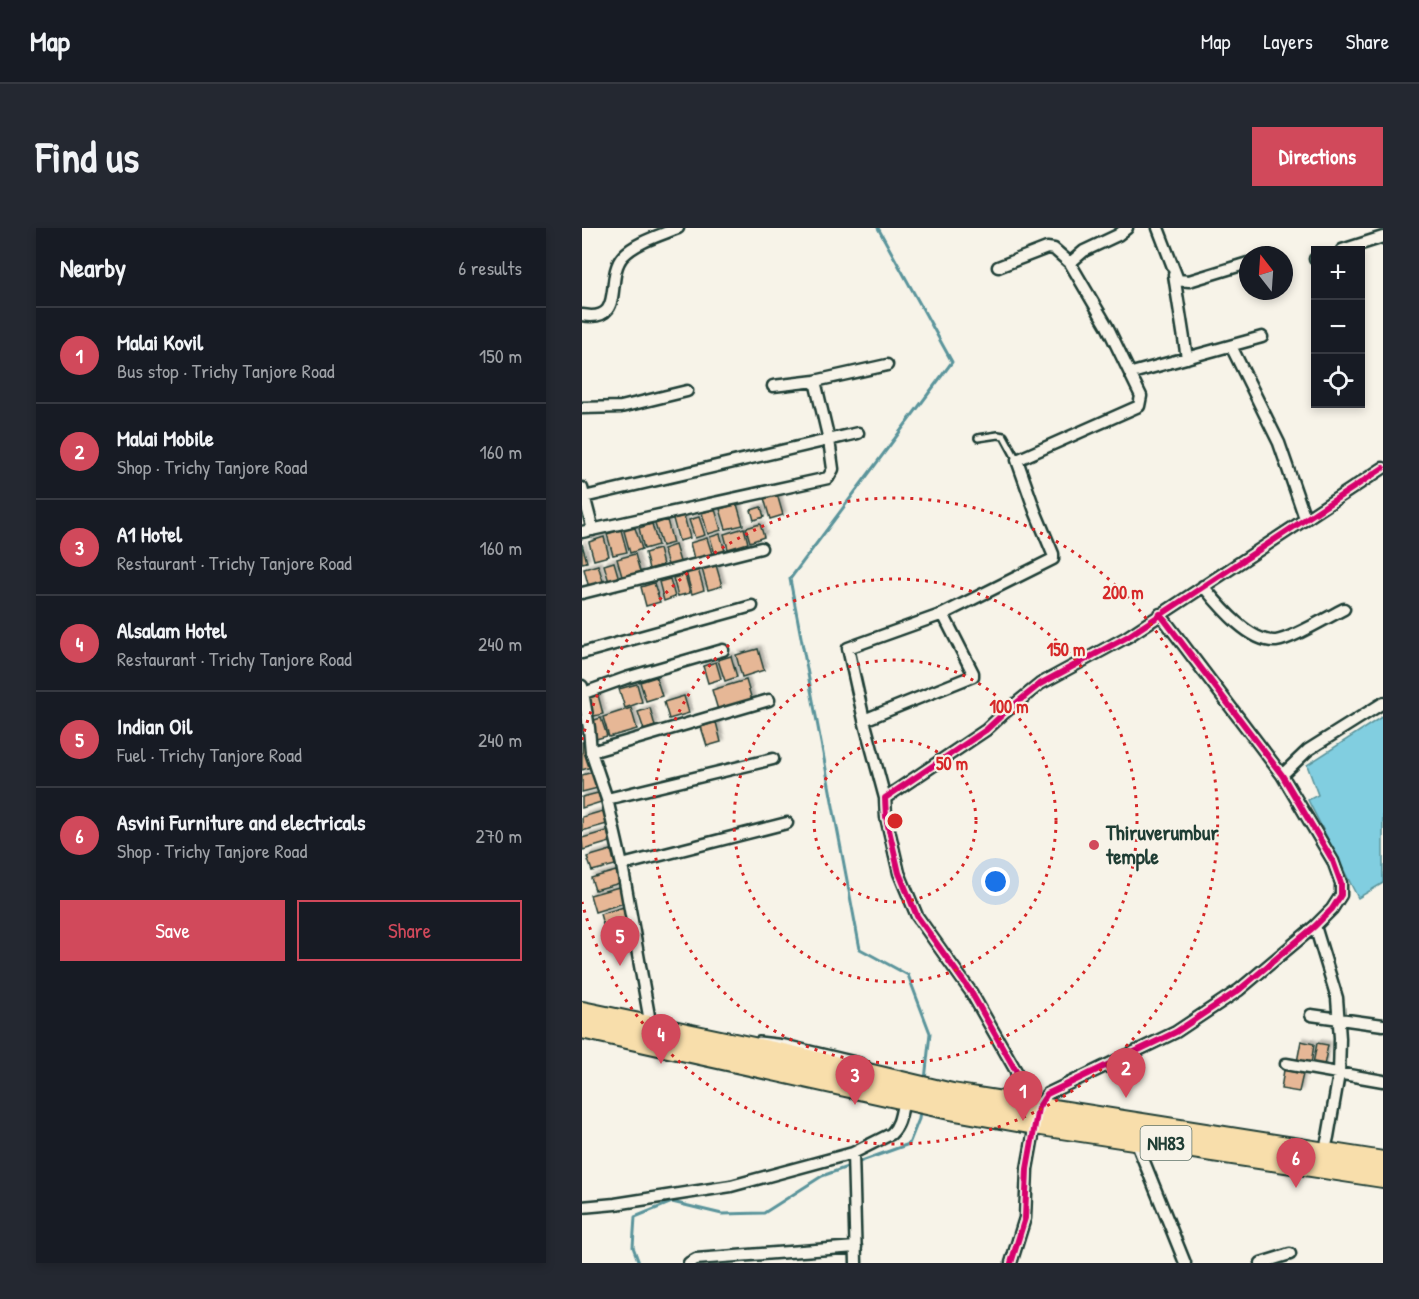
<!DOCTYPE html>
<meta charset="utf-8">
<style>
:root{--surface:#171b24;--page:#242831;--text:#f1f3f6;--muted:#9ea1a6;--line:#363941;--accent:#d1495b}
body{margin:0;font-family:"Patrick Hand",sans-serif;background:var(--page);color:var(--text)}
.controls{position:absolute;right:18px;top:18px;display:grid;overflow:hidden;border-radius:0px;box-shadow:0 3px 9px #0003}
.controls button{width:54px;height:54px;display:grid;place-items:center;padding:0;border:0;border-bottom:2px solid var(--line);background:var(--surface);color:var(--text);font:30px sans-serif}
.compass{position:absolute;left:657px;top:18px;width:54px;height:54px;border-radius:50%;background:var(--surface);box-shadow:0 3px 9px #0003;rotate:343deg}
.you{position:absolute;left:414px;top:654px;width:21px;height:21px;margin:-15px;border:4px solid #fff;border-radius:50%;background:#1a73e8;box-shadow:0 0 0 9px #1a73e833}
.badge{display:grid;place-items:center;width:39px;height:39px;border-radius:50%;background:var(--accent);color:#fff;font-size:20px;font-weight:700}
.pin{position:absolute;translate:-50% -50px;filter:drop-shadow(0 2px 3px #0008)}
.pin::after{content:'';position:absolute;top:32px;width:21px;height:18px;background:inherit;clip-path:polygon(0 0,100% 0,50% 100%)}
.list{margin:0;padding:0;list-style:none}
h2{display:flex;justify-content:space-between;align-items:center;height:78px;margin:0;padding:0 24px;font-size:26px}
h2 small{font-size:20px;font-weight:400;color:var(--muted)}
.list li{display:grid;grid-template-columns:39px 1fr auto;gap:18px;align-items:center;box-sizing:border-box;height:96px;padding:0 24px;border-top:2px solid var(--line)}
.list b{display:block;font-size:22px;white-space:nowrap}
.list p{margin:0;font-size:20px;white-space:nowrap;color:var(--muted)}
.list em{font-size:20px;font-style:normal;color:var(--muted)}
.actions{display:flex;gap:12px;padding:18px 24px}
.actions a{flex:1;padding:14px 0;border:2px solid var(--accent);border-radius:0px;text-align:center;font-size:21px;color:var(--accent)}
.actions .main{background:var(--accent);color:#fff}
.icon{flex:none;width:33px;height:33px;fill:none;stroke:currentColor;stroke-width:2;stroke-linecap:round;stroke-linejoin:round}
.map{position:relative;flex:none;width:801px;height:1035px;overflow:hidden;border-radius:0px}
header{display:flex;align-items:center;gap:36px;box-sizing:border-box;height:84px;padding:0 30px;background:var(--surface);border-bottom:2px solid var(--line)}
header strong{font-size:28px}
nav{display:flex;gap:33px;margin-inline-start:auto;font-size:21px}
.intro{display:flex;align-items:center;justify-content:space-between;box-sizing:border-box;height:144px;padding:0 36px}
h1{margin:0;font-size:42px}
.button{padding:15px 27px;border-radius:0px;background:var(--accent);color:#fff;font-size:21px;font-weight:700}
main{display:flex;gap:36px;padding:0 36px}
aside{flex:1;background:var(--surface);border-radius:0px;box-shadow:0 3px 9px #0003}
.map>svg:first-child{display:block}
.water{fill:#81cee0;stroke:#5a949b;stroke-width:1.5}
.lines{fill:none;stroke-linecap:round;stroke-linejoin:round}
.stream{stroke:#5a949b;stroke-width:3}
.building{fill:#e6b796;stroke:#1f3d34;stroke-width:1.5;filter:url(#shadow)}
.lane-casing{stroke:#1f3d34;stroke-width:10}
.street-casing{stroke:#1f3d34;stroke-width:15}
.highway-casing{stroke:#1f3d34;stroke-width:24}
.lane{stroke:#f7f3e8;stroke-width:5}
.street{stroke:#f7f3e8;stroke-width:10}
.highway{stroke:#f8deab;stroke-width:20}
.cycleway-casing{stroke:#f7f3e8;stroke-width:10}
.cycleway{stroke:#d6006c;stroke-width:6}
.ring{fill:none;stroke:#d62828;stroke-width:3;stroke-dasharray:3 6}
.poi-dot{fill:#d1495b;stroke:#f7f3e8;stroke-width:2}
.labels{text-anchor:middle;stroke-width:4.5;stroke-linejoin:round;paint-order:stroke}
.shield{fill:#f7f3e8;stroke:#60746a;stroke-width:1.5}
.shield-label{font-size:20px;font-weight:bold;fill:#1f3d34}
.poi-label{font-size:21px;font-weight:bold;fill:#1f3d34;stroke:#f7f3e8;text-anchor:start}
.centre{fill:#d62828;stroke:#f7f3e8;stroke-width:3}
.ring-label{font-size:18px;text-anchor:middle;font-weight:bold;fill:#d62828;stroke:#f7f3e8;stroke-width:4.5;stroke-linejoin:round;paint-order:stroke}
</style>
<header>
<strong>Map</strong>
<nav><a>Map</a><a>Layers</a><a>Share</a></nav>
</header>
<div class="intro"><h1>Find us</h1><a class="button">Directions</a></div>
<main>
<aside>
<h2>Nearby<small>6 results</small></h2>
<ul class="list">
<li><span class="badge">1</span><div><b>Malai Kovil</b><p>Bus stop · Trichy Tanjore Road</p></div><em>150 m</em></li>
<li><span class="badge">2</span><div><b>Malai Mobile</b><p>Shop · Trichy Tanjore Road</p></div><em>160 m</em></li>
<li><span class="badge">3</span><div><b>A1 Hotel</b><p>Restaurant · Trichy Tanjore Road</p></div><em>160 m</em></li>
<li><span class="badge">4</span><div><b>Alsalam Hotel</b><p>Restaurant · Trichy Tanjore Road</p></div><em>240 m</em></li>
<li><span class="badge">5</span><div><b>Indian Oil</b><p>Fuel · Trichy Tanjore Road</p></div><em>240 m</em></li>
<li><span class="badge">6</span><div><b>Asvini Furniture and electricals</b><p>Shop · Trichy Tanjore Road</p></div><em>270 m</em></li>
</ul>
<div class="actions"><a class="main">Save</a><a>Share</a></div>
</aside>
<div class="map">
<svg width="801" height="1035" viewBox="0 0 801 1035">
<defs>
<filter id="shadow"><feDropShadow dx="3" dy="-3" stdDeviation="1.5" flood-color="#0004"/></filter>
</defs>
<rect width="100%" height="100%" fill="#f7f3e8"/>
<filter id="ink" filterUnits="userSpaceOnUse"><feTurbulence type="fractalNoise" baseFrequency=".0167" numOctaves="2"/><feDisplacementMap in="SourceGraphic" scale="12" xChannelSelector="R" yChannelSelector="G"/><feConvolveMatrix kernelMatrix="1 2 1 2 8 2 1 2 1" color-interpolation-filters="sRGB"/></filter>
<g filter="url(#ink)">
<path class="water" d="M801 488V655L776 670 726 572 736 567 725 537Z"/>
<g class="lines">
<path class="stream" d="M296 0 370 134 208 351 278 721 326 747 348 805 343 852
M274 935 327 916 337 891 338 882
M57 1035 51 1019 53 989 90 974 140 986 182 985 240 948 268 938"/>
</g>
<path class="building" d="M195 266 201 287 188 291 182 270Z
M155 276 161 297 144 301 138 281Z
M179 279 182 289 172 292 169 282Z
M133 281 139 302 126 306 120 285Z
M102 288 108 310 97 313 91 291Z
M117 289 123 307 113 310 107 292Z
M85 292 91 315 80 318 73 296Z
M70 296 76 317 62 321 57 300Z
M178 296 182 309 168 314 164 300Z
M53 300 60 321 48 325 42 303Z
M162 300 166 315 146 321 142 306Z
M39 302 45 324 31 327 25 306Z
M138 306 143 323 133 326 128 309Z
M22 309 27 328 12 332 7 314Z
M125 310 130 326 112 331 108 315Z
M0 316 5 334 0 335Z
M93 317 99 337 87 340 81 321Z
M77 321 81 337 67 341 63 325Z
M53 326 59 347 41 352 35 331Z
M32 334 37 351 27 354 22 337Z
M16 337 22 356 7 360 2 341Z
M134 337 140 358 126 362 120 341Z
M116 341 122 362 110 366 104 344Z
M103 347 108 365 96 368 91 350Z
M88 351 93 369 82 373 77 354Z
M72 355 78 374 64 378 59 359Z
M176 421 182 442 160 449 154 427Z
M149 428 155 449 143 453 136 432Z
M134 434 139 451 126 455 121 438Z
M74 449 80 468 64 473 58 454Z
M164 452 170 472 136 482 130 462Z
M55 456 60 474 43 480 37 461Z
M16 467 21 486 12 488 6 470Z
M102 468 107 485 87 491 82 474Z
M49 480 55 501 27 509 21 489Z
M68 480 73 498 62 502 56 484Z
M19 490 25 508 14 511 9 493Z
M134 494 139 514 125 518 119 499Z
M0 514H2L9 539 0 542Z
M11 544 16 560 0 564V547Z
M16 565 19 574 0 580V569Z
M21 583 25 596 0 603V589Z
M25 603 28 614 1 622 0 610Z
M29 622 33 637 10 643 5 629Z
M34 643 38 655 13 662 9 650Z
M37 659 42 675 13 684 8 667Z
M42 679 46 693 22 700 18 686Z
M719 813 732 816 729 836 715 834Z
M735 815 746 817 742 838 731 836Z
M702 842 721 846 717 864 699 861Z"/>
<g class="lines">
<defs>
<path id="lane" d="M396 210 416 207 422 208 435 232
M177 812 203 815 278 833 285 837"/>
<path id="street" d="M576 0 596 52 607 53 666 35
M760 22 801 9
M733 31H734
M488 35 502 23 536 7 545 0
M592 47 605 130
M0 87C45 95 22 49 41 28 54 14 79 7 96 0
M649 118 697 215 723 290
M550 145 680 109
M191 158 233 153
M0 180 39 179 105 163
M0 260 11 302
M2 269 276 205
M0 304 246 250 251 241 247 212 233 153 305 137
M621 358C636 376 667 415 694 413 710 411 746 389 762 381
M0 365 179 320
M0 425 170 378
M0 458 7 500 9 524 25 571 40 637 69 799
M2 465 44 450 141 422
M282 492 391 448V445L361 386
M9 524 187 472
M700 547 726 522 801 475
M303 570 282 492 266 420 361 386 471 331V326L453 283 435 232 557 178 559 168 525 98 488 35 472 21 465 20 416 39
M25 571 191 531
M40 637 205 595
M733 698 755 770 758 810 757 846 746 909 742 925
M729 787 801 797
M704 836 801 853
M432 877 437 860 434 843 389 764 335 688 317 645 304 589 303 570 404 502 421 486 458 456 545 409 801 240
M553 911 603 1035
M0 979 33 976 149 958 271 925
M107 1035 114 1031 274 1019
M274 1035 271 925 309 906C319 896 319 884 322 871
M429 1035 443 990 445 941 456 880 465 866 594 804 657 762 733 698 750 681 759 667V655L751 633 700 547 578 386
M679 1035 708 1026"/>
<path id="highway" d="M0 784 205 827 370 866 801 934
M0 800 368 881 453 896 801 949"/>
</defs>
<use href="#lane" class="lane-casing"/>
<use href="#street" class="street-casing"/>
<use href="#highway" class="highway-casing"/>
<use href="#lane" class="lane"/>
<use href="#street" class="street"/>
<use href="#highway" class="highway"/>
<defs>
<path id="cycleway" d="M432 877 437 860 434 843 389 764 335 688 317 645 304 589 303 570 404 502 421 486 458 456 545 409 801 240
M429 1035 443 990 445 941 456 880 465 866 594 804 657 762 733 698 750 681 759 667V655L751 633 700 547 578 386"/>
</defs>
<use href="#cycleway" class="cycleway-casing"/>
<use href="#cycleway" class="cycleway"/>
</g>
</g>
<g class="ring">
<circle cx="313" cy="593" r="81"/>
<circle cx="313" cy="593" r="161"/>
<circle cx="313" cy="593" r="242"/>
<path d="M0 512A323 323 0 1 1 0 674"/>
</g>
<circle class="poi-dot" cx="512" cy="617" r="6"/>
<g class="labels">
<rect class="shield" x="558.5" y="898" width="51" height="34" rx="4.5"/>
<g class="shield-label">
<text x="584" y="922">NH83</text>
</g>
<g class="poi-label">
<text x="524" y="612">Thiruverumbur<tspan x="524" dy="24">temple</tspan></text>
</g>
</g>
<circle cx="313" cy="593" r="9" class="centre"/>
<g class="ring-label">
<text x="541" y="371">200 m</text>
<text x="484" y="428">150 m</text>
<text x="427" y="485">100 m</text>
<text x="370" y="542">50 m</text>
</g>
</svg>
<div class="controls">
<button>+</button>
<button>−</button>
<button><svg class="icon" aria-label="locate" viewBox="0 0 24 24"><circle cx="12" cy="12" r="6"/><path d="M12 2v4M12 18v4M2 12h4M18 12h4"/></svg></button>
</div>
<svg class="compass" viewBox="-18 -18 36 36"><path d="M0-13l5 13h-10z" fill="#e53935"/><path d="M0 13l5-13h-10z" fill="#9ea1a6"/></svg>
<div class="you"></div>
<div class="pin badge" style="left:441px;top:893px">1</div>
<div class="pin badge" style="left:544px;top:870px">2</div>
<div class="pin badge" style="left:273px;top:877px">3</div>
<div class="pin badge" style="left:79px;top:836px">4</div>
<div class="pin badge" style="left:38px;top:738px">5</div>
<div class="pin badge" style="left:714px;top:960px">6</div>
</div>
</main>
